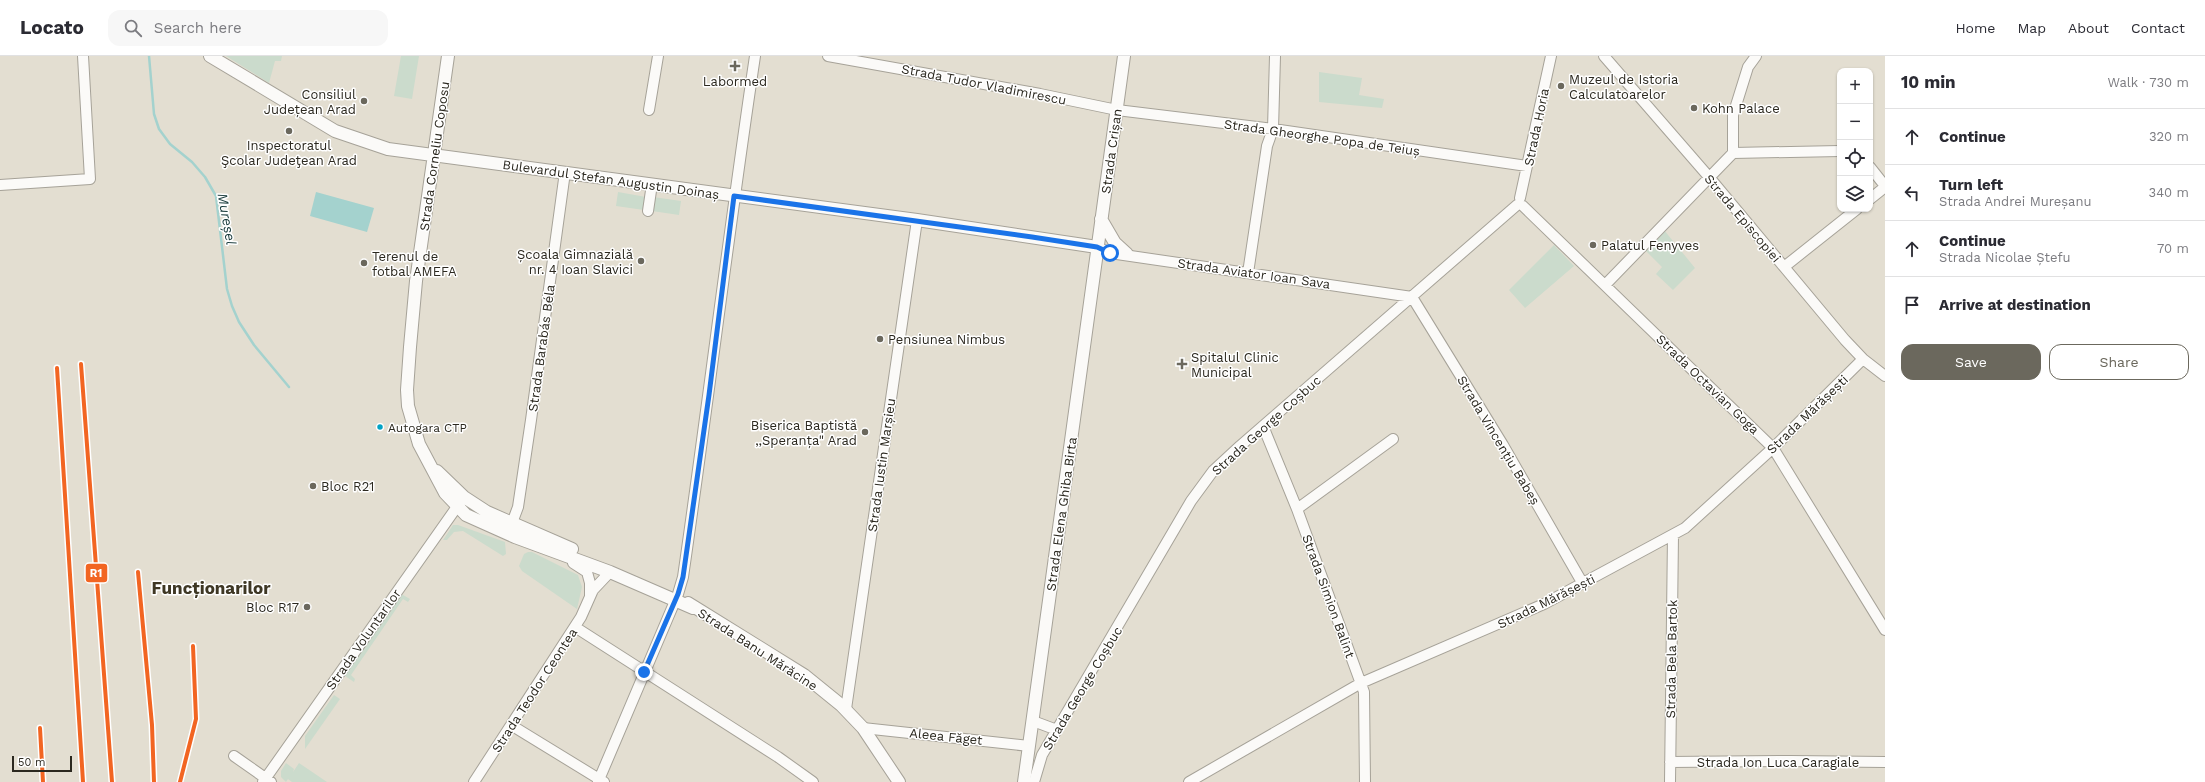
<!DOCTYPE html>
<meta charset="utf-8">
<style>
:root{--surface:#fff;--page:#f7f7f7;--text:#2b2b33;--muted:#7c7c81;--line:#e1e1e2;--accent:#6b685d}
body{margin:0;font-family:"Work Sans",sans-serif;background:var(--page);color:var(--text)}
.controls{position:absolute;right:12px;top:12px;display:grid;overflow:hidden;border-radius:8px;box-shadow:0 1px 3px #0004}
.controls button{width:36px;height:36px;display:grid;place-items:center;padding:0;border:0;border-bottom:1px solid var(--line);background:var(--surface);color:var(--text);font:20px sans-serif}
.scale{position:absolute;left:12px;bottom:10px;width:60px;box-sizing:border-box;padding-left:4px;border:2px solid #2b281f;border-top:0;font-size:11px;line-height:14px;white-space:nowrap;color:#2b281f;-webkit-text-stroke:3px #fff;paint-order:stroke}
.stop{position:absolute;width:12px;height:12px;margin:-9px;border:3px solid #1a73e8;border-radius:50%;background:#fff}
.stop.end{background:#1a73e8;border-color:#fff;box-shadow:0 1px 4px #0008}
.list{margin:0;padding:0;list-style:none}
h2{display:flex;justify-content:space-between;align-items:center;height:52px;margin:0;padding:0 16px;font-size:17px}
h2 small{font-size:13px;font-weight:400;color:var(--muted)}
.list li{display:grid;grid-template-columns:26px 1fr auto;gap:12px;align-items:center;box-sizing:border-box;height:56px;padding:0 16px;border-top:1px solid var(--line)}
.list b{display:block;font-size:15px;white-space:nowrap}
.list p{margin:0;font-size:13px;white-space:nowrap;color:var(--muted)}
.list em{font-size:13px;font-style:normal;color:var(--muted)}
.actions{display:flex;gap:8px;padding:12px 16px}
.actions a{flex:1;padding:9px 0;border:1px solid var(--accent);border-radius:12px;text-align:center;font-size:14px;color:var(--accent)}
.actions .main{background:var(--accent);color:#fff}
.icon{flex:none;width:22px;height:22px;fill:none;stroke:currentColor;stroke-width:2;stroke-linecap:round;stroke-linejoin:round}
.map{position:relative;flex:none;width:1885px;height:726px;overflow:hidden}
header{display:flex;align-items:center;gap:24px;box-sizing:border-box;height:56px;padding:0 20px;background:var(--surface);border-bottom:1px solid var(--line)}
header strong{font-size:19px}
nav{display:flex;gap:22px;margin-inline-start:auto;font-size:14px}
.search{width:280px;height:36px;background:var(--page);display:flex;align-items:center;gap:10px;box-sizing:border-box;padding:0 14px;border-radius:12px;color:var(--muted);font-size:15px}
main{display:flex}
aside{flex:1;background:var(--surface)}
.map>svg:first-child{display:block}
.green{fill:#cbdbcc}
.water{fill:#a4d2ce}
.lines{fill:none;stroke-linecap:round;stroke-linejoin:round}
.stream{stroke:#a4d2ce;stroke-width:2.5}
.minor-casing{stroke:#a6a298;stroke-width:12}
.major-casing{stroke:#a6a298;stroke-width:14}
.minor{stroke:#fbfaf8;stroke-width:10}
.major{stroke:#fbfaf8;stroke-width:12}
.rail-1-casing{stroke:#fff;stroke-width:7}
.rail-1{stroke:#f26522;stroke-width:4}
.route{stroke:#1a73e8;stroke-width:5}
.poi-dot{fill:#6b685d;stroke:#fff;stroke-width:1.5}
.bus-dot{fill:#02a3c5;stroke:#fff;stroke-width:1.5}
.labels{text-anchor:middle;stroke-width:3;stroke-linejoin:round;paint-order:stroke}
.bus-label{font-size:12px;fill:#2b281f;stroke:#fff;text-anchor:start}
.poi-label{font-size:13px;fill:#2b281f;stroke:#fff;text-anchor:start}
.street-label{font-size:13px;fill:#2b281f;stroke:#fff}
.water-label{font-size:14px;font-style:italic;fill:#1a3c3c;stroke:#fff}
.district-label{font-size:17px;font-weight:bold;fill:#3e3724;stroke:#fff}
.line-badge{stroke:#fff;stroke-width:1.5}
.badge-label{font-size:11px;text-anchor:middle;font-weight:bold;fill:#fff}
</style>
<header>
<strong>Locato</strong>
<div class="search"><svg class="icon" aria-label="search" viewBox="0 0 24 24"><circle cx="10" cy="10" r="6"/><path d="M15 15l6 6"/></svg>Search here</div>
<nav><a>Home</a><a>Map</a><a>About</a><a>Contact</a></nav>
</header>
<main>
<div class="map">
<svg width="1885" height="726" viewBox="0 0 1885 726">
<rect width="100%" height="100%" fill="#e3ded1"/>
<path class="green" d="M226 0H282L281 5H275L269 27Z
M401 0H419L412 43 394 40Z
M1319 16 1362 22 1359 39 1384 43 1382 52 1319 46Z
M618 136 646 141 644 154 616 150Z
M653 141 681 145 679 159 652 155Z
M1664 174 1695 212 1673 234 1656 218 1662 211 1644 193Z
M1554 189 1574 210 1525 252 1509 234Z
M453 469H458L505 486 506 498 503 500 463 475 454 476 447 484H443Z
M528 496H532L578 519 582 531 577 553 522 515 519 510 524 498Z
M399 539H403L410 543 408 546 403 543 351 619 355 623 354 626 345 620V616Z
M334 639 340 643 305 693V680Z
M286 707 294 713 293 716 299 707 327 726H292L288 723 286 726 281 721V715Z"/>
<path class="water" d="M316 136 374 152 367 176 310 160Z"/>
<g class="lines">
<path class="stream" d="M149 0 154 58 159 73 170 88 192 106 205 121 216 140 227 233 232 250 239 266 254 289 289 331"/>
<defs>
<path id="minor" d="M828 0 1040 38 1117 54 1273 73 1527 110
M1604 0 1709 121 1845 284 1863 303 1885 320
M649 54 658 0
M1733 97V59L1748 11 1756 0
M1870 111 1885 130
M0 129 90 123 83 0
M1520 142 1551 0
M1870 143 1885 131
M1523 150 1773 392 1885 574
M648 155 652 128
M1097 191 1110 197 1412 241 1503 389 1583 528
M1784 211 1857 153
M1248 217 1267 90 1273 73 1275 0
M1606 228 1733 97 1840 95
M1263 370 1297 453 1364 636 1365 726
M1297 453 1393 383
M512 467 518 451 531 364 565 116
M573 507 587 516 590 527V540
M575 571 778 701 813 726
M846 653 917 164
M1033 665 1057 674
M511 669 604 726
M863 672 1029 690
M234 700 271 726
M1670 706 1791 705 1885 706
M263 726 461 445
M474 726 581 561 593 534 610 516
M598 726 678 538 683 521C708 348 729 173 755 0
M1034 726 1042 699 1191 445 1213 415 1240 390 1517 149
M1189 726 1361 627 1544 548 1685 472 1773 392 1863 303
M1670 726 1673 479"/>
<path id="major" d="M210 0 335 75 388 93 917 164 1097 191
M448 0 416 225 410 291 407 334 408 350 419 388 445 437 466 459 515 481 610 516 693 552
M1101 163 1115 187 1127 198
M437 415 464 441 487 456 572 493
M688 547 804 619 841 649 863 672 899 726
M1024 726 1124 0"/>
</defs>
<use href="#minor" class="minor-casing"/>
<use href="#major" class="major-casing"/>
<use href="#minor" class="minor"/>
<use href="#major" class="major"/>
<defs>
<path id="rail-1" d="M81 308 112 726
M57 312 83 726
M138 516 152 669 154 726
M40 672 43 726
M180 726 196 663 193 590"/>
</defs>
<use href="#rail-1" class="rail-1-casing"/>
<use href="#rail-1" class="rail-1"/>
</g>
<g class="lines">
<path class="route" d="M644 616 678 538 683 521 709 339 734 140 1032 181 1097 191 1110 197"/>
</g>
<g class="poi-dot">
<path d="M733 4h4v4h4v4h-4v4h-4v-4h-4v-4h4z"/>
<circle cx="1561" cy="30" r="4"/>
<circle cx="364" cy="45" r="4"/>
<circle cx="1694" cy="52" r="4"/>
<circle cx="289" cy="75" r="4"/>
<circle cx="1593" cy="189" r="4"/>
<circle cx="641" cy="205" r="4"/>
<circle cx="364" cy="207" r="4"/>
<circle cx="880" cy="283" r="4"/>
<path d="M1180 302h4v4h4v4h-4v4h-4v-4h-4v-4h4z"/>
<circle cx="865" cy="376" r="4"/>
<circle cx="313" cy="430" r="4"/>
<circle cx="307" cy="551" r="4"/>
</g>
<circle class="bus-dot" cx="380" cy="371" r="3.5"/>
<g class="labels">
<g class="bus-label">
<text x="388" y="376">Autogara CTP</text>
</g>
<g class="poi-label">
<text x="1569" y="28">Muzeul de Istoria<tspan x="1569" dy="15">Calculatoarelor</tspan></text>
<text x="735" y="30" text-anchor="middle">Labormed</text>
<text x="356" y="43" text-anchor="end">Consiliul<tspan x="356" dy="15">Județean Arad</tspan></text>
<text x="1702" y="57">Kohn Palace</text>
<text x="289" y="94" text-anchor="middle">Inspectoratul<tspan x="289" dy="15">Şcolar Judeţean Arad</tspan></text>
<text x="1601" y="194">Palatul Fenyves</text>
<text x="633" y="203" text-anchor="end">Școala Gimnazială<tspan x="633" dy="15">nr. 4 Ioan Slavici</tspan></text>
<text x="372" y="205">Terenul de<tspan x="372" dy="15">fotbal AMEFA</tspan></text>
<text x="888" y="288">Pensiunea Nimbus</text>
<text x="1191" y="306">Spitalul Clinic<tspan x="1191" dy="15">Municipal</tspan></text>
<text x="857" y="374" text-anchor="end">Biserica Baptistă<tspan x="857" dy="15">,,Speranța" Arad</tspan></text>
<text x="321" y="435">Bloc R21</text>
<text x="299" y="556" text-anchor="end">Bloc R17</text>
</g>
<g class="street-label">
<text transform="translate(984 28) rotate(11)" y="5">Strada Tudor Vladimirescu</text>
<text transform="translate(1536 71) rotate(-78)" y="5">Strada Horia</text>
<text transform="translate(1322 81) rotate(8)" y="5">Strada Gheorghe Popa de Teiuș</text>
<text transform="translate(1111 95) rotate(-82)" y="5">Strada Crișan</text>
<text transform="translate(434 100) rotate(-82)" y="5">Strada Corneliu Coposu</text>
<text transform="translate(611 123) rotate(8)" y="5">Bulevardul Ștefan Augustin Doinaș</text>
<text transform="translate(1743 162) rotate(50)" y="5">Strada Episcopiei</text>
<text transform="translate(1254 217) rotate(8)" y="5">Strada Aviator Ioan Sava</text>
<text transform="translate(541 292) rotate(-82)" y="5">Strada Barabás Béla</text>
<text transform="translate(1708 328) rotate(44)" y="5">Strada Octavian Goga</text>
<text transform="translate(1807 358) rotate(-44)" y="5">Strada Mărășești</text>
<text transform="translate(1266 369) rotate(-42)" y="5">Strada George Coșbuc</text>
<text transform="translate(1499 384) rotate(59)" y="5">Strada Vincențiu Babeș</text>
<text transform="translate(881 409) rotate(-82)" y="5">Strada Iustin Marșieu</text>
<text transform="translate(1061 458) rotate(-82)" y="5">Strada Elena Ghiba Birta</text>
<text transform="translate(1329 540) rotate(70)" y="5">Strada Simion Balint</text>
<text transform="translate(1546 545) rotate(-26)" y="5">Strada Mărășești</text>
<text transform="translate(363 583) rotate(-55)" y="5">Strada Voluntarilor</text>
<text transform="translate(758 593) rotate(33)" y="5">Strada Banu Mărăcine</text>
<text transform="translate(1671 603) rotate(-89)" y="5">Strada Bela Bartok</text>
<text transform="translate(1082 632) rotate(-59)" y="5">Strada George Coșbuc</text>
<text transform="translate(534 634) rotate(-57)" y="5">Strada Teodor Ceontea</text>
<text transform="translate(946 680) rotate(6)" y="5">Aleea Făget</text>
<text x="1778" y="711">Strada Ion Luca Caragiale</text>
</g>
<g class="water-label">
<text transform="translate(227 163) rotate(80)" y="5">Mureșel</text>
</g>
<g class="district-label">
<text x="211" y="538">Funcționarilor</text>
</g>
</g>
<rect class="line-badge" x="85" y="507" width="23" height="20" rx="4" fill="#f26522"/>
<g class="badge-label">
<text x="96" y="521">R1</text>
</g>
</svg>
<div class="controls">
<button>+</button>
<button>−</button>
<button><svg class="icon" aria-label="locate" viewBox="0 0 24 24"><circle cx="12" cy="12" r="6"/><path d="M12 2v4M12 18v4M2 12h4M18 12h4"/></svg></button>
<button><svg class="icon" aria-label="layers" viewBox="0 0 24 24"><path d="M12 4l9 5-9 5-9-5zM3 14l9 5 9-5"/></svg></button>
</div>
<div class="scale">50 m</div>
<div class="stop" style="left:1110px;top:197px"></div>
<div class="stop end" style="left:644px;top:616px"></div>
</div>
<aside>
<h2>10 min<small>Walk · 730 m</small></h2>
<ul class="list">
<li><svg class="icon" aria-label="ahead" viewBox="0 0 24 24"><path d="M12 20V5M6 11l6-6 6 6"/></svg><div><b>Continue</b></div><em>320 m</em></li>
<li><svg class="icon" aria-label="left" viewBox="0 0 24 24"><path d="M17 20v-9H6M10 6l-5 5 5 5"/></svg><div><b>Turn left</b><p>Strada Andrei Mureșanu</p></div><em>340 m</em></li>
<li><svg class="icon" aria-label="ahead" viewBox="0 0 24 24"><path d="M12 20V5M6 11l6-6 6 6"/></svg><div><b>Continue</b><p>Strada Nicolae Ștefu</p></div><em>70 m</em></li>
<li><svg class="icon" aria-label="arrive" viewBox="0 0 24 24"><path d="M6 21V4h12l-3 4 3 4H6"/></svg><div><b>Arrive at destination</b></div></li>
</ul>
<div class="actions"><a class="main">Save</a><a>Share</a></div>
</aside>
</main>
